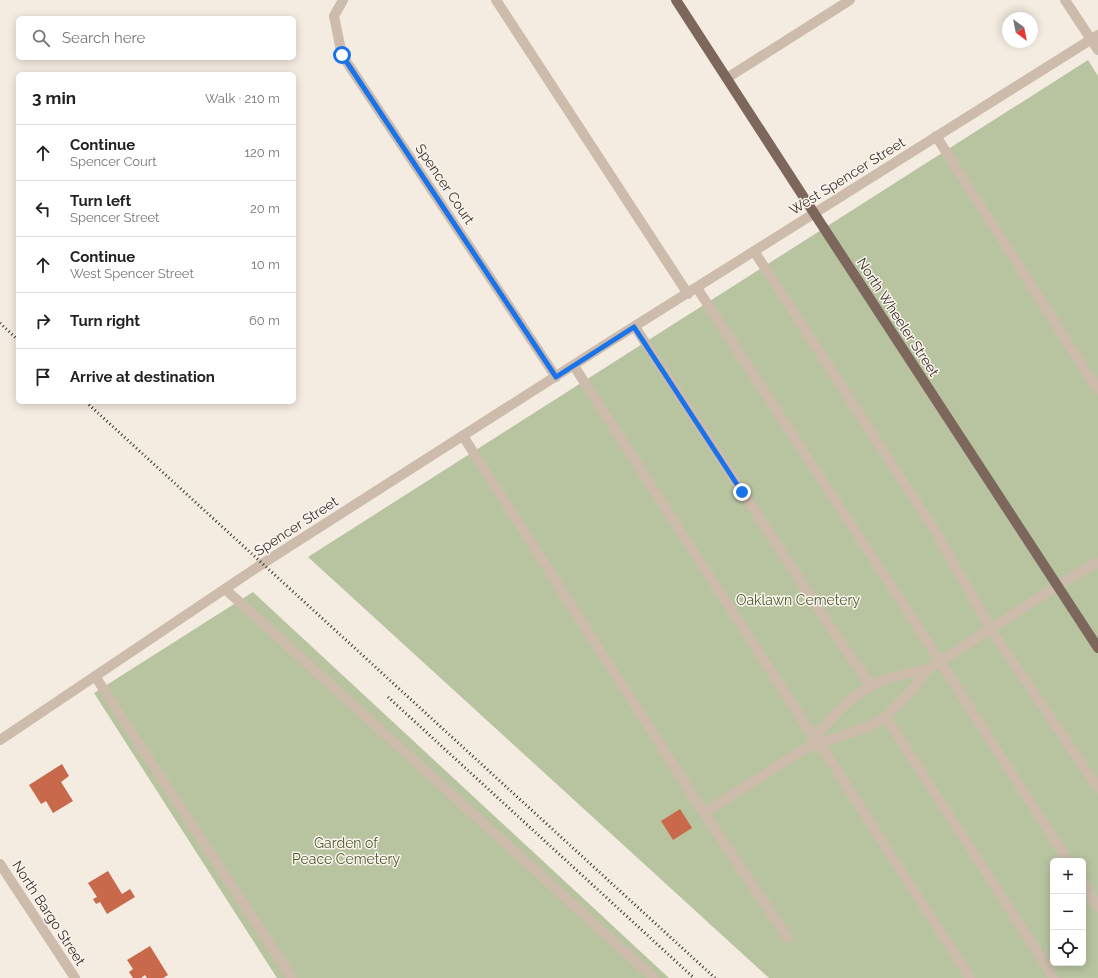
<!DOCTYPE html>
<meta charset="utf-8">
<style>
:root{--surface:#fff;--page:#f6f6f6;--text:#222;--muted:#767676;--line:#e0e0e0}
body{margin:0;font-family:Raleway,sans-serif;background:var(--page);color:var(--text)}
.controls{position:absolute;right:12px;bottom:12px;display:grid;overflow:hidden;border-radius:6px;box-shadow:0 2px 10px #0003}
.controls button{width:36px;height:36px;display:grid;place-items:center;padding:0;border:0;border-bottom:1px solid var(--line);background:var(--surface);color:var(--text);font:20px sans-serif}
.compass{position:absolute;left:1002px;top:12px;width:36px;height:36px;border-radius:50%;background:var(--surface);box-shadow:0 2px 10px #0003;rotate:148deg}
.stop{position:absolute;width:12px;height:12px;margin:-9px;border:3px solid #1a73e8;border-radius:50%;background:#fff}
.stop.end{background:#1a73e8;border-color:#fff;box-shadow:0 1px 4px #0008}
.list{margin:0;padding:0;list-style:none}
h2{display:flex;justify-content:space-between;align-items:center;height:52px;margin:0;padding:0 16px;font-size:17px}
h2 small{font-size:13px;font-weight:400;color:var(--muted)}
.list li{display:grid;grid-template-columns:26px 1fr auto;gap:12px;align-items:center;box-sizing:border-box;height:56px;padding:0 16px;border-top:1px solid var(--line)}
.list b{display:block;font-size:15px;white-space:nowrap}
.list p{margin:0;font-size:13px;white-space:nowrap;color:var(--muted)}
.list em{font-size:13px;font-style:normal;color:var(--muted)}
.icon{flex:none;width:22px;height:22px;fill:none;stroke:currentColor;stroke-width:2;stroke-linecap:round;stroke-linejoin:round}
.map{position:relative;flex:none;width:1098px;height:978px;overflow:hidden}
.search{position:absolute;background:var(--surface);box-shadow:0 2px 10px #0003;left:16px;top:16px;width:280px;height:44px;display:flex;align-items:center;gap:10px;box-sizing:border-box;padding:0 14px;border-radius:6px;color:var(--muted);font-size:15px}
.panel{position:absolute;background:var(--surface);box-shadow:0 2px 10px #0003;left:16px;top:72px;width:280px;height:332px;border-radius:6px}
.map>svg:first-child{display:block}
.green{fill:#b8c4a0;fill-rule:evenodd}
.building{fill:#c8694b}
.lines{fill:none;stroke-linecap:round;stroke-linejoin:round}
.minor{stroke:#cdbbac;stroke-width:10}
.major{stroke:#7d675c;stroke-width:10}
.rail{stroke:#3b302b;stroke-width:3;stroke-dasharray:1 3;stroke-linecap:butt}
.route{stroke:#1a73e8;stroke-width:5}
.labels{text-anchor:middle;stroke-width:3;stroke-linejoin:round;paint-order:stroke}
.street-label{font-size:14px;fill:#3b302b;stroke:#fbf5ee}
.park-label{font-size:14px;fill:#4a5a2e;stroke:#fbf5ee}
</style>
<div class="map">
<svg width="1098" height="978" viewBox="0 0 1098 978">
<rect width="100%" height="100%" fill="#f4ebe1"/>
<path class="green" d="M1088 60 1098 76V978H769L308 557ZM1053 861H1083V963H1053Z
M253 592 669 978H277L94 693Z"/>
<path class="building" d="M62 764 69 776 61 782 73 801 53 813 46 801 41 804 29 785Z
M680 809 692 828 673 840 661 821Z
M108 871 122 894 130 889 135 897 107 914 100 902 96 904 93 899 97 897 88 883Z
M150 946 168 975 163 978H147L145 975 141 978H133L129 972 133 969 127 960Z"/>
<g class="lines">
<path class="minor" d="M343 0 334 16 342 55 556 377
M496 0 688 294
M1065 0 1098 50
M727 78 850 0
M936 136 1098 390
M754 251 934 529 991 629 1098 788
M697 288 940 661 1068 861
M635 327 841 643 871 685
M574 366 814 738
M463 436 704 813 788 938
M225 589 654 978
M95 676 292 978
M886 717 1054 978
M0 740 262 564 611 341 1098 35
M811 743C828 722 846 699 871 686 885 677 910 673 927 670
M820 744 970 978
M704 813 806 748 870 726 886 717 914 688 927 670 1057 586 1098 562
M0 864 75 978
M1083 884 1098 907"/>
<path class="major" d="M676 0 814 213 1098 648"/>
<path class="rail" d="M0 323 18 340
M86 402 715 978
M388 697 694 978"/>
</g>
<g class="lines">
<path class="route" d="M342 55 556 377 634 327 742 492"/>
</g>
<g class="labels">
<g class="street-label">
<text transform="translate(847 176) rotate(-32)" y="5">West Spencer Street</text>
<text transform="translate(445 184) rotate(56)" y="5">Spencer Court</text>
<text transform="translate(898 317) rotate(57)" y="5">North Wheeler Street</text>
<text transform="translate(296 526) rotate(-33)" y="5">Spencer Street</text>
<text transform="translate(49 913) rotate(57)" y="5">North Bargo Street</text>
</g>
<g class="park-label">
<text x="798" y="605">Oaklawn Cemetery</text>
<text x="346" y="848">Garden of<tspan x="346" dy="16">Peace Cemetery</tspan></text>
</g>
</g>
</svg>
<div class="controls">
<button>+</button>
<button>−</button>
<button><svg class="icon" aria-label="locate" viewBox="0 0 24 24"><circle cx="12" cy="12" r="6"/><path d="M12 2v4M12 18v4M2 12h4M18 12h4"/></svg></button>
</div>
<svg class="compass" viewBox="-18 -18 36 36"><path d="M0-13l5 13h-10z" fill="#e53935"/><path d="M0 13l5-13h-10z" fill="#767676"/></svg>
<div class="stop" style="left:342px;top:55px"></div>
<div class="stop end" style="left:742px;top:492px"></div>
<div class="search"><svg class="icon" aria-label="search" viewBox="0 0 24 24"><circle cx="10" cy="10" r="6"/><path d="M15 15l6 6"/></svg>Search here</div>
<section class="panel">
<h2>3 min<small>Walk · 210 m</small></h2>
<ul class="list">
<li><svg class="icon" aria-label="ahead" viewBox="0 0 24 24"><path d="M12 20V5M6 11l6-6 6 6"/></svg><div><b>Continue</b><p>Spencer Court</p></div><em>120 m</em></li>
<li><svg class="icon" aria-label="left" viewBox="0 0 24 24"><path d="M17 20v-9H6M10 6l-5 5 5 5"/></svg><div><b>Turn left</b><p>Spencer Street</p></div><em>20 m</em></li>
<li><svg class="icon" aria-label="ahead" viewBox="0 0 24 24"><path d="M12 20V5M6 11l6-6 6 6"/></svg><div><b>Continue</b><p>West Spencer Street</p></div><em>10 m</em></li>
<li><svg class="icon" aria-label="right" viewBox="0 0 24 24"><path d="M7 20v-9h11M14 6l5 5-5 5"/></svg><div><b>Turn right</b></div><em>60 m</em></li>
<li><svg class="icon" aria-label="arrive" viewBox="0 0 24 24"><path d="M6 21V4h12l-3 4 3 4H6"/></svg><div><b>Arrive at destination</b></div></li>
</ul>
</section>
</div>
